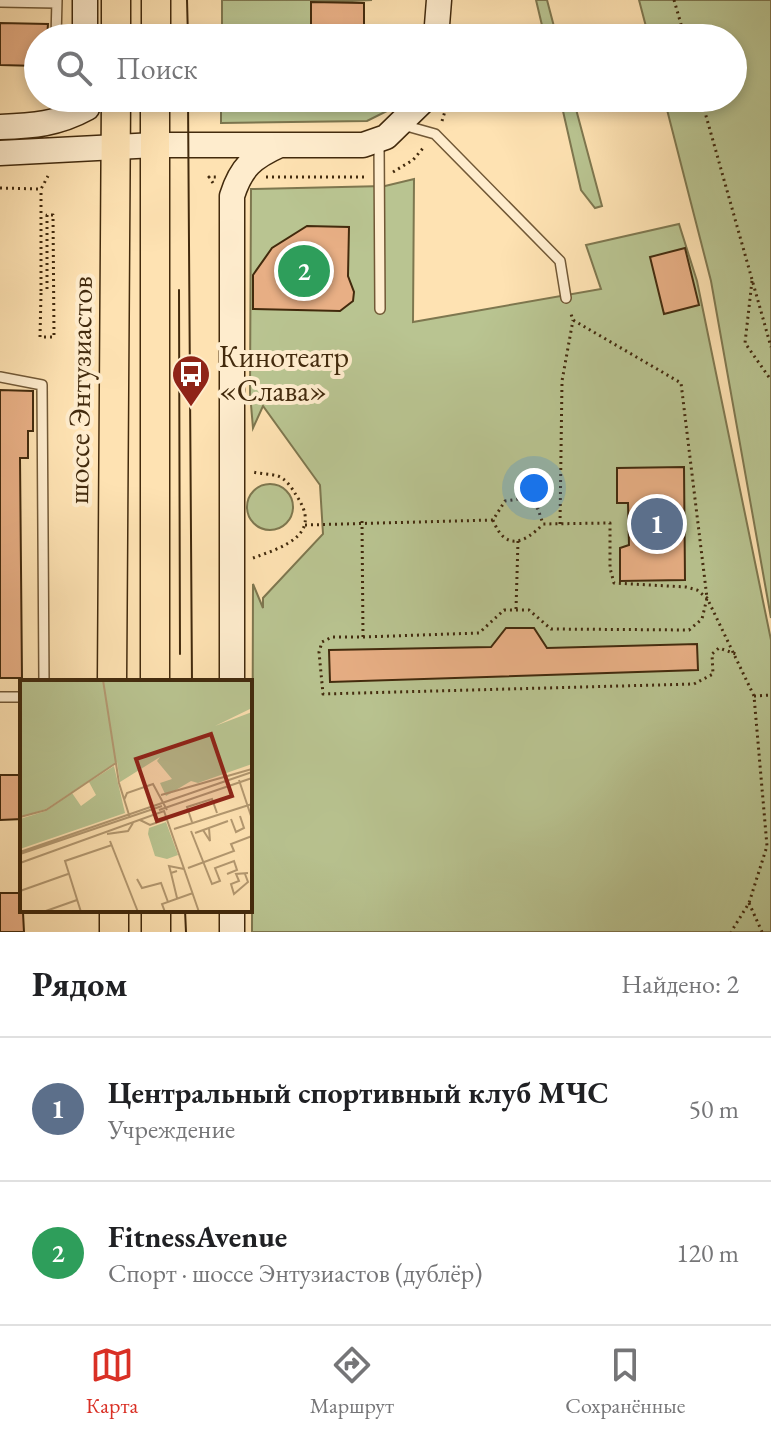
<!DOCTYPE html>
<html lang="ru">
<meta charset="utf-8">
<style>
:root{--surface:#fff;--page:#f6f6f6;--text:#202124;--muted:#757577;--line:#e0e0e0;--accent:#d93025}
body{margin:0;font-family:"EB Garamond",serif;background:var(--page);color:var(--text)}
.you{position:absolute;left:534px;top:488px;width:28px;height:28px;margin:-20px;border:6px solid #fff;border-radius:50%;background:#1a73e8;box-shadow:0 0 0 12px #1a73e833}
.badge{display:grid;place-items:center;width:52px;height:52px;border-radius:50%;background:var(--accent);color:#fff;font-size:26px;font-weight:700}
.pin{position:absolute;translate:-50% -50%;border:4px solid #fff;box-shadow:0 2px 8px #0006}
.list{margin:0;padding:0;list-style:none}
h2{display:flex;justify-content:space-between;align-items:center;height:104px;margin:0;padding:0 32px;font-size:34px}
h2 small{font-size:26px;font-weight:400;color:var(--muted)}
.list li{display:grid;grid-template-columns:52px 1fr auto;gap:24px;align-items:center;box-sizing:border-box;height:144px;padding:0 32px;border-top:2px solid var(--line)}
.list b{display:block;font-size:30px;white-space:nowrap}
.list p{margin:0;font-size:26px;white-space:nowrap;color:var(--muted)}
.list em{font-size:26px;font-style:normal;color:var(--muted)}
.icon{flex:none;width:44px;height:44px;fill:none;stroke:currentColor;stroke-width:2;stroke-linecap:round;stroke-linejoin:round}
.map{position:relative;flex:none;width:771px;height:932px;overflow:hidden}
.search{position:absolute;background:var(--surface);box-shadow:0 4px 12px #0003;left:24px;right:24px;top:24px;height:88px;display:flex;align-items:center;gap:20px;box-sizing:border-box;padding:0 28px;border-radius:44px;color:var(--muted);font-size:30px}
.sheet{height:392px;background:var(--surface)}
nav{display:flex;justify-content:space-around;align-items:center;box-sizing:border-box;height:112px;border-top:2px solid var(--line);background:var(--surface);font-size:22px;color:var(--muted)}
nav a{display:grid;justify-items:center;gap:4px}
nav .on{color:var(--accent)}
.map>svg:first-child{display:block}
.green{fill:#b9c491;stroke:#7e774f;stroke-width:2}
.building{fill:#e8af85;stroke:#422a0d;stroke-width:2}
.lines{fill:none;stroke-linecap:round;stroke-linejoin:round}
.service-casing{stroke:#715836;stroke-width:12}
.secondary-casing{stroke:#422a0d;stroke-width:27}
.primary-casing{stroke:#422a0d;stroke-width:31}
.path{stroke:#422a0d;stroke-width:3;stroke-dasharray:2 4;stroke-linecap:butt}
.service{stroke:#feeccd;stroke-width:9}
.secondary{stroke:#feeccd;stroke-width:24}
.primary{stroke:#fee2b2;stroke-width:28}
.tram{stroke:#422a0d;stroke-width:2}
.labels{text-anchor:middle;stroke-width:8;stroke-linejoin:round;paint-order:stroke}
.poi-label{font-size:30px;fill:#422a0d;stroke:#feeccd;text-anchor:start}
.street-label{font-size:30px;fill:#422a0d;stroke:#feeccd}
.inset-road{fill:none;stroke:#b39870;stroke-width:2}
.view{fill:#8f2418;fill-opacity:0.15;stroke:#8f2418;stroke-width:4}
.inset-edge{fill:none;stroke:#422a0d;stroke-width:4}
</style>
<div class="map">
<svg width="771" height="932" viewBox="0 0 771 932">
<rect width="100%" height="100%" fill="#fee2b2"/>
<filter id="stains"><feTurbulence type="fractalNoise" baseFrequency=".0025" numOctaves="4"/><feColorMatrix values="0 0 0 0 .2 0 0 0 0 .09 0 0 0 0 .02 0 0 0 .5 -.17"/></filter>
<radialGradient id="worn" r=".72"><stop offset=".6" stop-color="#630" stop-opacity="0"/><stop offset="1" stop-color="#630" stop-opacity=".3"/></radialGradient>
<path class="green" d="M222 0H372L312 3 311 38H222Z
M536 0H547L557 38H545Z
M639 0H771V618L711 281 664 98H733V38H649Z
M221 98H311L312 101 404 98 403 103 367 121 221 123Z
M560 98H573L602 206 595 208 581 190Z
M414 179 413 322 601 289 586 245 679 224 697 281 771 640V932H252L253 584 263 608V598L323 534 320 485 263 406 253 428 250 393 251 189 385 186Z
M247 507a23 23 0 1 1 46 0a23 23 0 1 1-46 0Z"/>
<path class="building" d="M311 2 364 3V38H311Z
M0 23 48 24 47 38H38V66L0 65Z
M307 226 349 227 348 276 354 292 353 301 340 311 253 309V275L272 248Z
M685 248 699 305 664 314 650 257Z
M0 390 33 391V431H28V458H20L22 678H0Z
M684 467 685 580 620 581V548L629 545 628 503H617V468Z
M506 628H534L547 648 697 644 698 670 330 682 329 650 491 647Z
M0 775H22V819L0 820Z
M0 893H22L24 932H0Z"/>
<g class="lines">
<defs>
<path id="service" d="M0 2 56 3
M56 38 57 0
M403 125 435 134 560 261 566 298
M379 143 380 309
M0 377 42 385 44 682
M0 697H22"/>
<path id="secondary" d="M85 0V38
M436 38 439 0
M0 127C33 126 58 124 87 108V98
M0 153 155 145H363L386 137 426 98
M232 682V196C241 167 253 157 280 145
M232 910V932"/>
<path id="primary" d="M116 0V38
M156 38V0
M155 98V682
M112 682 116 98
M114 910V932
M156 910V932"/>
</defs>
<use href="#service" class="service-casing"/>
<use href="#secondary" class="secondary-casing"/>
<use href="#primary" class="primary-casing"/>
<path class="path" d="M674 0 685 38
M701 98 771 347
M442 121 449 98
M393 172 413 160 424 147
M266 177H367
M213 183 209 177H219
M0 188 41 189 48 176
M752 281 745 343 771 380
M41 291V189
M41 293 40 337H54L53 215H47V293
M493 520C505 551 524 544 543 524
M362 521 363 637H332L322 642 319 652 323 694 694 684 713 674 712 654 719 648 736 654
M560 524 562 381 573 320
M305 525 493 520 505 501 525 498 538 509 543 524 610 523V568L614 583 686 587 697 590 707 598 754 696 767 846 749 903 731 932
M253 558C283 547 324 535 296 495 292 488 286 479 278 476 271 474 261 474 253 472
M516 609 518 541
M363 637 479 633 504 610H529L551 629 689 630 702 619 707 598 681 383 573 320 570 311
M754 696 771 695
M749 903 762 932"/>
<use href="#service" class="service"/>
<use href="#secondary" class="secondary"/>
<use href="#primary" class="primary"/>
<path class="tram" d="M187 0 188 38
M188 98 192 682
M179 290 180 654
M185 910 186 932"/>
</g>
<defs>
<symbol id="bus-pin" viewBox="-11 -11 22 30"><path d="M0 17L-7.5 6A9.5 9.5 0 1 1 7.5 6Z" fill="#8f2418" stroke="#feeccd"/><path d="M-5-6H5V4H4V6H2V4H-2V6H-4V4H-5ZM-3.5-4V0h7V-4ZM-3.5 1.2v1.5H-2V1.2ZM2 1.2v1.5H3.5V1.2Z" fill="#fff"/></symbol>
</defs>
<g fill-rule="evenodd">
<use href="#bus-pin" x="169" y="352" width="44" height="60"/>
</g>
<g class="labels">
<g class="poi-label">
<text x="219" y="367">Кинотеатр<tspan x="219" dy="34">«Слава»</tspan></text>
</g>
<g class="street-label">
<text transform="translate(80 390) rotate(-89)" y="10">шоссе Энтузиастов</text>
</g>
</g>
<g transform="translate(20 680)">
<rect width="232" height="232" fill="#fee2b2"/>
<path d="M0 0H232V28L195 46 232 32V84L178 103 171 101 146 116 140 103 152 99 137 81 140 77 100 102 97 82 26 129 0 137ZM94 86 105 133 0 169V139L26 131 52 113 61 126 76 115 69 102ZM146 142 158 175 147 179 135 176 128 154 129 148Z" fill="#b9c491"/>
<path class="inset-road" d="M83 0 99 103 110 138M219 100 232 139M141 115 232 89M104 120 107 113 133 104 147 130M139 130 232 98M0 137 26 130 96 83M211 139 216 152 224 148 220 136M120 140 130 145 147 139M172 142 167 127 192 119 197 133M154 149 232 124M183 150 190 161 189 148M171 151 192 204 200 201 195 188 214 181 217 190 207 194M175 153 208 141M87 154 108 151 113 143M90 161 118 232M0 172 232 92M0 174 142 126M0 183 144 131 179 232M168 188 214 171 211 164 232 156M157 191 151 193 149 186 164 189M151 193 157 218M225 194 228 202 214 214 211 204 219 201 216 194 228 193M117 199 122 208 141 203 148 222M0 211 48 194M23 232 57 220M61 232 45 181 92 165M145 232 142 224 173 213"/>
<path class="view" d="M191 54 212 116 137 141 116 79Z"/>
<rect width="232" height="232" class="inset-edge"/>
</g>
<rect width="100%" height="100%" filter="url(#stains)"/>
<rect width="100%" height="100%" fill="url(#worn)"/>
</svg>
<div class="you"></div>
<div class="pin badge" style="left:657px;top:524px;background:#5c6f8a">1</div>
<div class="pin badge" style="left:304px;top:271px;background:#2e9e5b">2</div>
<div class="search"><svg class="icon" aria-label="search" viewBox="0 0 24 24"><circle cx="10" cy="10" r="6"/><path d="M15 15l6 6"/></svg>Поиск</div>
</div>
<section class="sheet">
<h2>Рядом<small>Найдено: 2</small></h2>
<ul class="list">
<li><span class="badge" style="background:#5c6f8a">1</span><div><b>Центральный спортивный клуб МЧС</b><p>Учреждение</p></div><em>50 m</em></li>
<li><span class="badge" style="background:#2e9e5b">2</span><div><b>FitnessAvenue</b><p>Спорт · шоссе Энтузиастов (дублёр)</p></div><em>120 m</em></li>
</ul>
</section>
<nav>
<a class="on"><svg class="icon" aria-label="map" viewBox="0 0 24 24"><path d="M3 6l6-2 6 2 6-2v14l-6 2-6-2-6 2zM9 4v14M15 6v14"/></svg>Карта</a>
<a><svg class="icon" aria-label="directions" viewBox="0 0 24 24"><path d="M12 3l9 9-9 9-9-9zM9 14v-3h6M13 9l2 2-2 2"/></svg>Маршрут</a>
<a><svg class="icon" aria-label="saved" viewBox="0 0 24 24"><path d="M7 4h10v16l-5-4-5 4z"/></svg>Сохранённые</a>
</nav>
